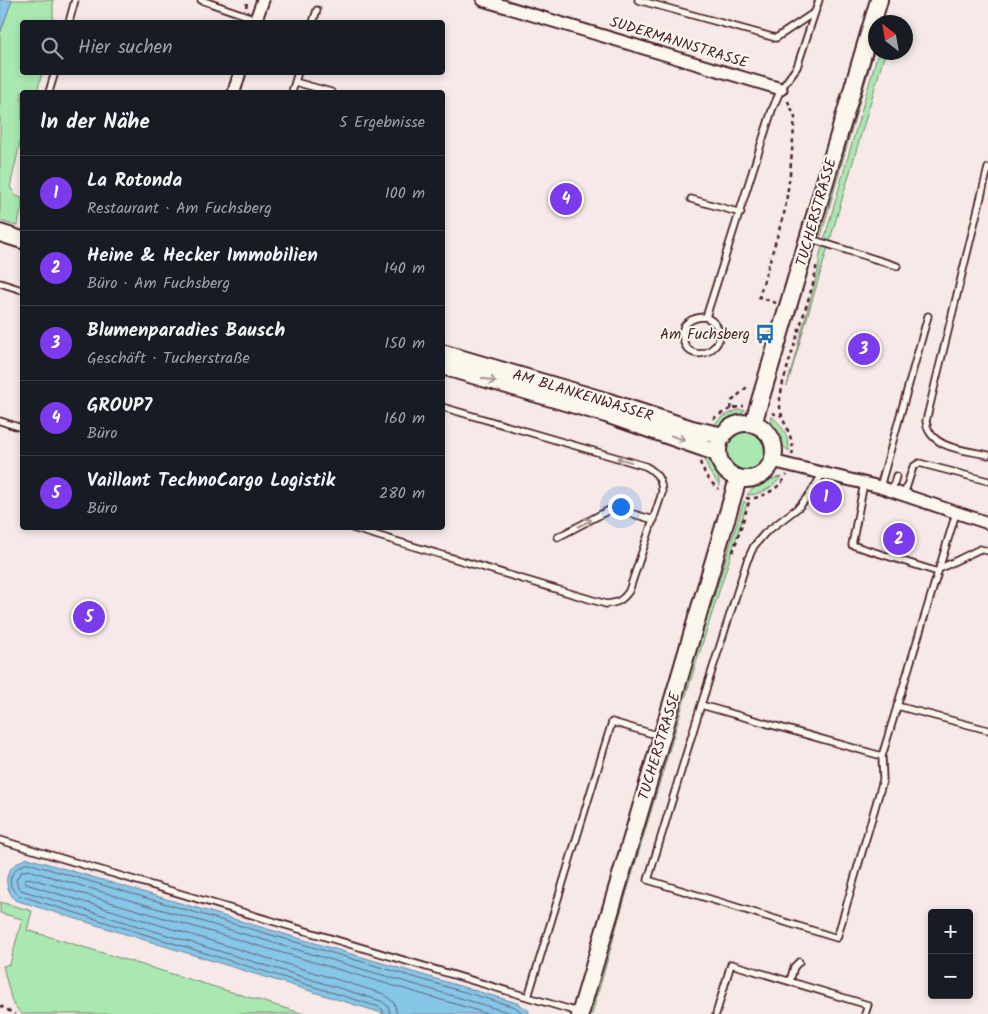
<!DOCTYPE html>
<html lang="de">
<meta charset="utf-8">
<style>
:root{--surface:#171b24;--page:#242831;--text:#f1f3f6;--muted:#9ea1a6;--line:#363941;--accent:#7c3aed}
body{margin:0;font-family:Kalam,sans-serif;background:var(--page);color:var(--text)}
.controls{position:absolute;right:15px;bottom:15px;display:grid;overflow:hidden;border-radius:5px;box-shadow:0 2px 8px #0003}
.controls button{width:45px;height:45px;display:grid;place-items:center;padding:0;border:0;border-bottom:1px solid var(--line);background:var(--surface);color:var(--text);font:25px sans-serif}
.compass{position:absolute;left:868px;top:15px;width:45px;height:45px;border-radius:50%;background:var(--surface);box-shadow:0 2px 8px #0003;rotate:329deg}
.you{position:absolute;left:620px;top:506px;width:18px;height:18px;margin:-12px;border:4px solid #fff;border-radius:50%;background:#1a73e8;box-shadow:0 0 0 8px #1a73e833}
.badge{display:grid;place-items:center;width:32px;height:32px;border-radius:50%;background:var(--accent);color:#fff;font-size:16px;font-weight:700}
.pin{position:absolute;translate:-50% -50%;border:2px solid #fff;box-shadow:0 1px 5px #0006}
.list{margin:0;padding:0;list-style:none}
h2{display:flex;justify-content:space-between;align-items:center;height:65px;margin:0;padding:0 20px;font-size:21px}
h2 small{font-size:16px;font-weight:400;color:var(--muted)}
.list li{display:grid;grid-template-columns:32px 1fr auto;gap:15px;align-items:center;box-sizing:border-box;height:75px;padding:0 20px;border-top:1px solid var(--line)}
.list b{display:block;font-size:19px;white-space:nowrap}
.list p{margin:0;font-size:16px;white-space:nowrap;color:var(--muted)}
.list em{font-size:16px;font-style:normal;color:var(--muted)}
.icon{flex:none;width:28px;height:28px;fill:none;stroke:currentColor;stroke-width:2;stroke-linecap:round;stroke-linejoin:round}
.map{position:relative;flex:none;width:988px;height:1014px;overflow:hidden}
.search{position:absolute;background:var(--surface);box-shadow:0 2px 8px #0003;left:20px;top:20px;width:425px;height:55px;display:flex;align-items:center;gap:12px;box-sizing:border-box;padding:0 18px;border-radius:5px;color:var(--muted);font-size:19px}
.panel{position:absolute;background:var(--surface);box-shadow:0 2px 8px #0003;left:20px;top:90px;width:425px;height:440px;border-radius:5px}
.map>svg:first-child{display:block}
.green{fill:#a9e9b1;stroke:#7a846e}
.water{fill:#86c6e7;stroke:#6e839c}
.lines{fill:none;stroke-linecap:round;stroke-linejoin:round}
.shore{stroke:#626276;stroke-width:1}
.lane-casing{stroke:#4a1f2b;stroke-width:9}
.street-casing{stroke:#4a1f2b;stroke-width:15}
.secondary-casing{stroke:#4a1f2b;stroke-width:20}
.path{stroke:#4a1f2b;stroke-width:2.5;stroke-dasharray:4 4;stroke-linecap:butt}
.lane{stroke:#fbf7ec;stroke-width:5.5}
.street{stroke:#fbf7ec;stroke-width:11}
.secondary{stroke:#fbf7ec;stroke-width:16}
.oneway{stroke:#ab9695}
.labels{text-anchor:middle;stroke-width:4;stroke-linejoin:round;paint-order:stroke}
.street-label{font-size:15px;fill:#4a1f2b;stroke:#fbf7ec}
.poi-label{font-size:15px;fill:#4a1f2b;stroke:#fbf7ec;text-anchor:end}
</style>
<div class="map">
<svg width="988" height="1014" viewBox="0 0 988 1014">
<rect width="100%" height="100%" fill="#f6e9e7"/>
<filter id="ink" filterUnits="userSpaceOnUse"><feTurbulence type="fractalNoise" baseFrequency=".02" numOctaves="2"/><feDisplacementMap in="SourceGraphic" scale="10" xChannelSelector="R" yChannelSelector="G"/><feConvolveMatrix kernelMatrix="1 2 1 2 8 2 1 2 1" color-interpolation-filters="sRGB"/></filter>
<g filter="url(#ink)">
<path class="green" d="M12 0H53V22H22V72L42 73 37 92H22V134L10 187 16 196 22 198V208L17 226 0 221V34Z
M875 39V48L821 236 818 233Z
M878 53H885L787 386 818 271 820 254Z
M738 410H745C738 419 723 427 711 428L722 417Z
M771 416C782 424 789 437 789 451 778 444 772 428 771 416Z
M726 452a20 20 0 1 1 40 0a20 20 0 1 1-40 0Z
M703 454C714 460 718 474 720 486L709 471Z
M781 477C774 487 760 495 747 495 756 484 768 479 781 477Z
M744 501 747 504 684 701 614 935 612 934 664 756Z
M0 902 32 911 27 930 304 1014H21L12 1002 3 966 10 964 22 919 0 913Z
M611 936 614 937 592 1014H588Z"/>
<path class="water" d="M0 0H12L0 33Z
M28 858 517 1003 527 1009 530 1014H385L15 900C0 882 6 865 28 858Z"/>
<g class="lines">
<path class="shore" d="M383 1014V1010L379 1007 18 895C3 883 12 867 28 863L515 1007 524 1014
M390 1014 388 1006 381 1001 21 890 18 887 16 880 21 872 28 870 514 1014
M397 1014 394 1003 384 994 26 884 24 880 29 878 489 1014"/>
<defs>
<path id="lane" d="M201 0 256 19
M638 0 776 38 815 12
M69 22 75 0
M313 22 317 10
M295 82 331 92
M49 92 55 72
M292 92 298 72
M988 168 926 421C929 449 966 450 988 455
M691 199 741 213
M811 239 897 266
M0 283 22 290
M706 317C693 317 679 323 683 339 691 374 744 338 706 317L772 110 781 89 797 67 819 0
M0 421 22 428
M864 483 852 545 938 572
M880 487 928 316
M892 491 896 476
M904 495 913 467 919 463 988 481
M352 528 606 604C617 603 622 601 629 591L662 493C662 480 657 472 645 466L442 407
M558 537 613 508 654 520
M939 569 980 549 988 551
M701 705 747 561 754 546 765 533 799 507 810 494 823 473
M897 706 988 730
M882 756 701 705 648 880 837 938 883 780 882 756 956 513
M0 840 578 1012
M790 981 794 967 799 962
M528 997 612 722 660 736
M716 1014 731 964 868 1005 865 1014"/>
<path id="street" d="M483 0 781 89
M255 22 263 0
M234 92 240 72
M772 461 880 487 988 523"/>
<path id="secondary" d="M0 233 22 240
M442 353 606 401 692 429 723 436
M442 366 606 414 718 453
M718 451a28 28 0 1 1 56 0a28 28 0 1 1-56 0Z
M753 424 879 0
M580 1014 738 479"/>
</defs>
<use href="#lane" class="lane-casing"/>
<use href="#street" class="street-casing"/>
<use href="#secondary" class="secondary-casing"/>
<path class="path" d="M246 7 248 0
M776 303 759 297 785 210 790 174 795 117 787 99
M731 409 732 401 749 385
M772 413 782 416
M713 419C723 412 733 407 744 406
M792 455C796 438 781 423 780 406 779 398 782 390 783 382L813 284 817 263
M700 462C704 473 709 482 719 489
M746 498C760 501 781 487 787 475
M733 552 750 499
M0 1006 15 1014"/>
<use href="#lane" class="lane"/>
<use href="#street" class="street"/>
<use href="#secondary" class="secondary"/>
</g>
<defs><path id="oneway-shaft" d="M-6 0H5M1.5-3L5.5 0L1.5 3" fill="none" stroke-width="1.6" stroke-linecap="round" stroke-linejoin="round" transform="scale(1.25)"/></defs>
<g class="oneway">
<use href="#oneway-shaft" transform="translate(489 380) rotate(16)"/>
<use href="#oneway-shaft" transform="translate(678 438) rotate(19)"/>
<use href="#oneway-shaft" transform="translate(624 460) rotate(-164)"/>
<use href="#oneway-shaft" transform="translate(585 523) rotate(-28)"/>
</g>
</g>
<defs>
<symbol id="bus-bare" viewBox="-9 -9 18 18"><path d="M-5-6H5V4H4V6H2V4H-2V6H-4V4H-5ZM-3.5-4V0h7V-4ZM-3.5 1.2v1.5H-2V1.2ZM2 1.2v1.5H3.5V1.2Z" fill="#1f6fb2" stroke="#fbf7ec" stroke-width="2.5" paint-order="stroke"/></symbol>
</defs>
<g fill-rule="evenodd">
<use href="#bus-bare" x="751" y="320" width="28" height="28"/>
</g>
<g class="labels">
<g class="street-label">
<text transform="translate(679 42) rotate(17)" y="5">SUDERMANNSTRASSE</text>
<text transform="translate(816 212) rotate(-74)" y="5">TUCHERSTRASSE</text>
<text transform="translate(583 395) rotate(17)" y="5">AM BLANKENWASSER</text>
<text transform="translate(659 746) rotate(-73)" y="5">TUCHERSTRASSE</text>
</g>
<g class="poi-label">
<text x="750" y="339">Am Fuchsberg</text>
</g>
</g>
</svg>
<div class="controls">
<button>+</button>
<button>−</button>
</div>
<svg class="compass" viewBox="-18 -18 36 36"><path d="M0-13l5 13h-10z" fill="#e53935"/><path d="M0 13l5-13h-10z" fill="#9ea1a6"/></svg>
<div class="you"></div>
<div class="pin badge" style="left:826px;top:497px">1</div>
<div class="pin badge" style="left:899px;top:539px">2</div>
<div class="pin badge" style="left:864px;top:349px">3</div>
<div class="pin badge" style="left:566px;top:199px">4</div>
<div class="pin badge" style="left:89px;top:617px">5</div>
<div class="search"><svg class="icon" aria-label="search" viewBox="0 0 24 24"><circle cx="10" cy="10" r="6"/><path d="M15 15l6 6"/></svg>Hier suchen</div>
<section class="panel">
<h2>In der Nähe<small>5 Ergebnisse</small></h2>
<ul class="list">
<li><span class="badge">1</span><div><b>La Rotonda</b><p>Restaurant · Am Fuchsberg</p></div><em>100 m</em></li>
<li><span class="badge">2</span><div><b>Heine &amp; Hecker Immobilien</b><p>Büro · Am Fuchsberg</p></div><em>140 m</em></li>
<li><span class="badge">3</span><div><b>Blumenparadies Bausch</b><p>Geschäft · Tucherstraße</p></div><em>150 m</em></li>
<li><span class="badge">4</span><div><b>GROUP7</b><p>Büro</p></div><em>160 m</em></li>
<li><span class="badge">5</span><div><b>Vaillant TechnoCargo Logistik</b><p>Büro</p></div><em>280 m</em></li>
</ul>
</section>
</div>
